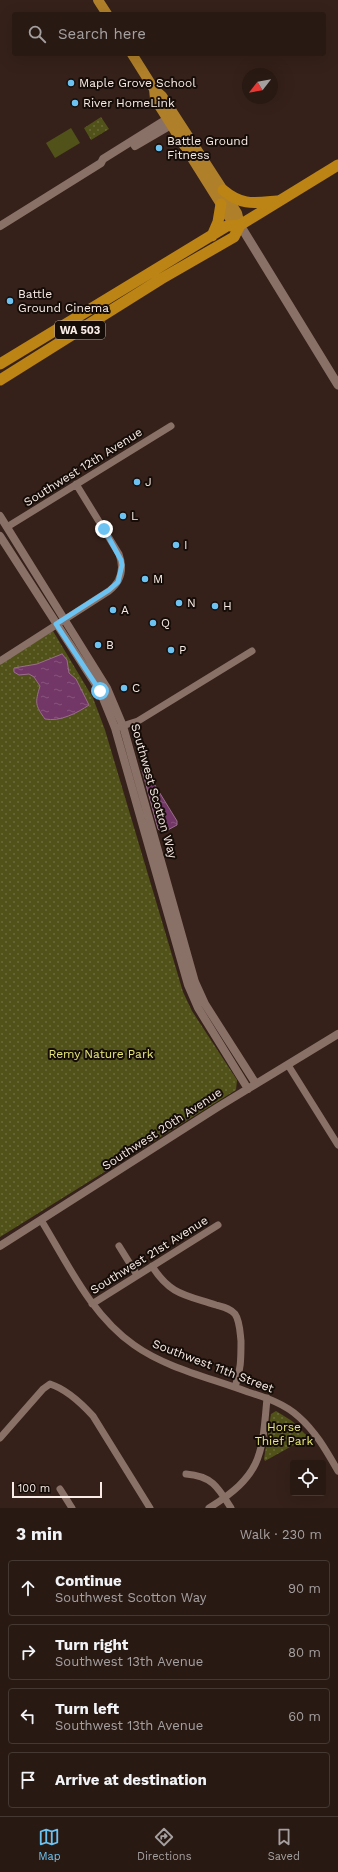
<!DOCTYPE html>
<meta charset="utf-8">
<style>
:root{--surface:#281913;--page:#30221c;--text:#f1f3f6;--muted:#a5a0a0;--line:#443833;--accent:#6cc3f2}
body{margin:0;font-family:"Work Sans",sans-serif;background:var(--page);color:var(--text)}
.controls{position:absolute;right:12px;bottom:12px;display:grid;overflow:hidden;border-radius:4px;box-shadow:0 4px 16px #0002}
.controls button{width:36px;height:36px;display:grid;place-items:center;padding:0;border:0;border-bottom:1px solid var(--line);background:var(--surface);color:var(--text);font:20px sans-serif}
.compass{position:absolute;left:242px;top:68px;width:36px;height:36px;border-radius:50%;background:var(--surface);box-shadow:0 4px 16px #0002;rotate:239deg}
.scale{position:absolute;left:12px;bottom:10px;width:90px;box-sizing:border-box;padding-left:4px;border:2px solid #f9ebe5;border-top:0;font-size:11px;line-height:14px;white-space:nowrap;color:#f9ebe5;-webkit-text-stroke:3px #160d09;paint-order:stroke}
.stop{position:absolute;width:12px;height:12px;margin:-9px;border:3px solid #6cc3f2;border-radius:50%;background:#fff}
.stop.end{background:#6cc3f2;border-color:#fff;box-shadow:0 1px 4px #0008}
.list{margin:0;padding:0;list-style:none}
h2{display:flex;justify-content:space-between;align-items:center;height:52px;margin:0;padding:0 16px;font-size:17px}
h2 small{font-size:13px;font-weight:400;color:var(--muted)}
.list li{display:grid;grid-template-columns:26px 1fr auto;gap:12px;align-items:center;box-sizing:border-box;height:56px;margin:0 8px 8px;padding:0 8px;border:1px solid var(--line);border-radius:4px}
.list b{display:block;font-size:15px;white-space:nowrap}
.list p{margin:0;font-size:13px;white-space:nowrap;color:var(--muted)}
.list em{font-size:13px;font-style:normal;color:var(--muted)}
.icon{flex:none;width:22px;height:22px;fill:none;stroke:currentColor;stroke-width:2;stroke-linecap:round;stroke-linejoin:round}
.map{position:relative;flex:none;width:338px;height:1508px;overflow:hidden}
.search{position:absolute;background:var(--surface);box-shadow:0 4px 16px #0002;left:12px;right:12px;top:12px;height:44px;display:flex;align-items:center;gap:10px;box-sizing:border-box;padding:0 14px;border-radius:4px;color:var(--muted);font-size:15px}
.sheet{height:308px;background:var(--surface)}
nav{display:flex;justify-content:space-around;align-items:center;box-sizing:border-box;height:56px;border-top:1px solid var(--line);background:var(--surface);font-size:11px;color:var(--muted)}
nav a{display:grid;justify-items:center;gap:2px}
nav .on{color:var(--accent)}
.map>svg:first-child{display:block}
.park{fill:url(#park-dots)}
.garden{fill:#515219}
.water{fill:url(#water-ripples);stroke:#9a6d8c}
.lines{fill:none;stroke-linecap:round;stroke-linejoin:round}
.minor{stroke:#8a7167;stroke-width:7}
.tertiary{stroke:#8a7167;stroke-width:8}
.secondary{stroke:#8a7167;stroke-width:9}
.primary{stroke:#b07f29;stroke-width:10}
.trunk{stroke:#bc8414;stroke-width:11}
.route{stroke:#6cc3f2;stroke-width:5}
.poi-dot{fill:#6cc3f2;stroke:#160d09;stroke-width:1.5}
.labels{text-anchor:middle;stroke-width:4;stroke-linejoin:round;paint-order:stroke}
.shield{fill:#160d09;stroke:#b5a8a3;stroke-width:1}
.shield-label{font-size:11px;font-weight:bold;fill:#f9ebe5}
.poi-label{font-size:12px;fill:#f9ebe5;stroke:#160d09;text-anchor:start}
.street-label{font-size:12px;fill:#f9ebe5;stroke:#160d09}
.park-label{font-size:12px;fill:#e6e778;stroke:#160d09}
</style>
<div class="map">
<svg width="338" height="1508" viewBox="0 0 338 1508">
<defs>
<pattern id="park-dots" width="8" height="8" patternUnits="userSpaceOnUse"><rect width="8" height="8" fill="#515219"/><path d="M2 2h.1M6 6h.1" fill="none" stroke="#6b6b3a" stroke-width="1.8" stroke-linecap="round"/></pattern>
<pattern id="water-ripples" width="26" height="14" patternUnits="userSpaceOnUse"><rect width="26" height="14" fill="#723766"/><path d="M2 4q2-2 4 0t4 0M15 11q2-2 4 0t4 0" fill="none" stroke="#87547c"/></pattern>
</defs>
<rect width="100%" height="100%" fill="#352119"/>
<path class="park" d="M101 117 109 129 91 140 84 128Z
M53 631 93 698 105 730 183 992 192 1011 237 1080 236 1090 0 1237V664Z
M276 1411 292 1421 308 1437 265 1461 264 1459 271 1414Z"/>
<path class="garden" d="M71 128 80 143 55 158 46 143Z"/>
<path class="water" d="M62 654 67 660 69 673 76 679 89 705C77 713 60 722 45 719 35 705 35 703 40 686L34 677 29 674 19 675 14 672V668L37 664Z
M145 769 177 821V825L164 832H161L158 829 142 770Z"/>
<g class="lines">
<path class="minor" d="M7 527 171 426
M0 661 109 591C122 581 124 568 119 554L76 484
M119 727 138 721 252 651
M288 1065 338 1145
M41 1220C68 1264 91 1315 134 1345 166 1368 211 1378 248 1392 267 1398 285 1404 299 1417 316 1432 327 1452 338 1471
M119 1246 137 1275
M152 1266C170 1295 186 1295 216 1305 223 1307 230 1308 235 1314 240 1321 240 1333 241 1341 241 1358 241 1371 235 1387
M92 1304 218 1225
M0 1438 43 1389 50 1384C66 1389 82 1404 93 1416L150 1508
M186 1474C212 1476 218 1487 231 1508
M60 1489 72 1508
M209 1508C262 1475 262 1456 267 1398"/>
<path class="tertiary" d="M135 146 171 125
M0 226 101 163 103 159 167 119
M0 516 107 688 123 726 195 982 205 1004 256 1084
M0 536 100 691 115 728 188 985 198 1008 248 1089
M0 1246 218 1107 338 1034"/>
<path class="secondary" d="M240 225 338 385"/>
<path class="primary" d="M98 0 107 14
M132 54 154 89 162 96 223 190 237 213 240 225
M154 89 155 99 229 217 240 225"/>
<path class="trunk" d="M223 190C242 206 254 203 277 201
M212 236 218 222 221 204
M0 364 227 226 240 225 338 165
M0 380 161 279 234 237 240 225"/>
</g>
<g class="lines">
<path class="route" d="M100 691 56 624 109 590 118 582 122 565 121 560 104 529"/>
</g>
<g class="poi-dot">
<circle cx="71" cy="83" r="4"/>
<circle cx="75" cy="103" r="4"/>
<circle cx="159" cy="148" r="4"/>
<circle cx="10" cy="301" r="4"/>
<circle cx="137" cy="482" r="4"/>
<circle cx="123" cy="516" r="4"/>
<circle cx="176" cy="545" r="4"/>
<circle cx="145" cy="579" r="4"/>
<circle cx="179" cy="603" r="4"/>
<circle cx="215" cy="606" r="4"/>
<circle cx="113" cy="610" r="4"/>
<circle cx="153" cy="623" r="4"/>
<circle cx="98" cy="645" r="4"/>
<circle cx="171" cy="650" r="4"/>
<circle cx="124" cy="688" r="4"/>
</g>
<g class="labels">
<rect class="shield" x="55" y="321" width="50" height="18" rx="3"/>
<g class="shield-label">
<text x="80" y="334">WA 503</text>
</g>
<g class="poi-label">
<text x="79" y="87">Maple Grove School</text>
<text x="83" y="107">River HomeLink</text>
<text x="167" y="145">Battle Ground<tspan x="167" dy="14">Fitness</tspan></text>
<text x="18" y="298">Battle<tspan x="18" dy="14">Ground Cinema</tspan></text>
<text x="145" y="486">J</text>
<text x="131" y="520">L</text>
<text x="184" y="549">I</text>
<text x="153" y="583">M</text>
<text x="187" y="607">N</text>
<text x="223" y="610">H</text>
<text x="121" y="614">A</text>
<text x="161" y="627">Q</text>
<text x="106" y="649">B</text>
<text x="179" y="654">P</text>
<text x="132" y="692">C</text>
</g>
<g class="street-label">
<text transform="translate(83 467) rotate(-32)" y="4">Southwest 12th Avenue</text>
<text transform="translate(154 791) rotate(74)" y="4">Southwest Scotton Way</text>
<text transform="translate(162 1129) rotate(-33)" y="4">Southwest 20th Avenue</text>
<text transform="translate(149 1255) rotate(-32)" y="4">Southwest 21st Avenue</text>
<text transform="translate(213 1366) rotate(21)" y="4">Southwest 11th Street</text>
</g>
<g class="park-label">
<text x="101" y="1058">Remy Nature Park</text>
<text x="284" y="1431">Horse<tspan x="284" dy="14">Thief Park</tspan></text>
</g>
</g>
</svg>
<div class="controls">
<button><svg class="icon" aria-label="locate" viewBox="0 0 24 24"><circle cx="12" cy="12" r="6"/><path d="M12 2v4M12 18v4M2 12h4M18 12h4"/></svg></button>
</div>
<svg class="compass" viewBox="-18 -18 36 36"><path d="M0-13l5 13h-10z" fill="#e53935"/><path d="M0 13l5-13h-10z" fill="#a5a0a0"/></svg>
<div class="scale">100 m</div>
<div class="stop" style="left:100px;top:691px"></div>
<div class="stop end" style="left:104px;top:529px"></div>
<div class="search"><svg class="icon" aria-label="search" viewBox="0 0 24 24"><circle cx="10" cy="10" r="6"/><path d="M15 15l6 6"/></svg>Search here</div>
</div>
<section class="sheet">
<h2>3 min<small>Walk · 230 m</small></h2>
<ul class="list">
<li><svg class="icon" aria-label="ahead" viewBox="0 0 24 24"><path d="M12 20V5M6 11l6-6 6 6"/></svg><div><b>Continue</b><p>Southwest Scotton Way</p></div><em>90 m</em></li>
<li><svg class="icon" aria-label="right" viewBox="0 0 24 24"><path d="M7 20v-9h11M14 6l5 5-5 5"/></svg><div><b>Turn right</b><p>Southwest 13th Avenue</p></div><em>80 m</em></li>
<li><svg class="icon" aria-label="left" viewBox="0 0 24 24"><path d="M17 20v-9H6M10 6l-5 5 5 5"/></svg><div><b>Turn left</b><p>Southwest 13th Avenue</p></div><em>60 m</em></li>
<li><svg class="icon" aria-label="arrive" viewBox="0 0 24 24"><path d="M6 21V4h12l-3 4 3 4H6"/></svg><div><b>Arrive at destination</b></div></li>
</ul>
</section>
<nav>
<a class="on"><svg class="icon" aria-label="map" viewBox="0 0 24 24"><path d="M3 6l6-2 6 2 6-2v14l-6 2-6-2-6 2zM9 4v14M15 6v14"/></svg>Map</a>
<a><svg class="icon" aria-label="directions" viewBox="0 0 24 24"><path d="M12 3l9 9-9 9-9-9zM9 14v-3h6M13 9l2 2-2 2"/></svg>Directions</a>
<a><svg class="icon" aria-label="saved" viewBox="0 0 24 24"><path d="M7 4h10v16l-5-4-5 4z"/></svg>Saved</a>
</nav>
